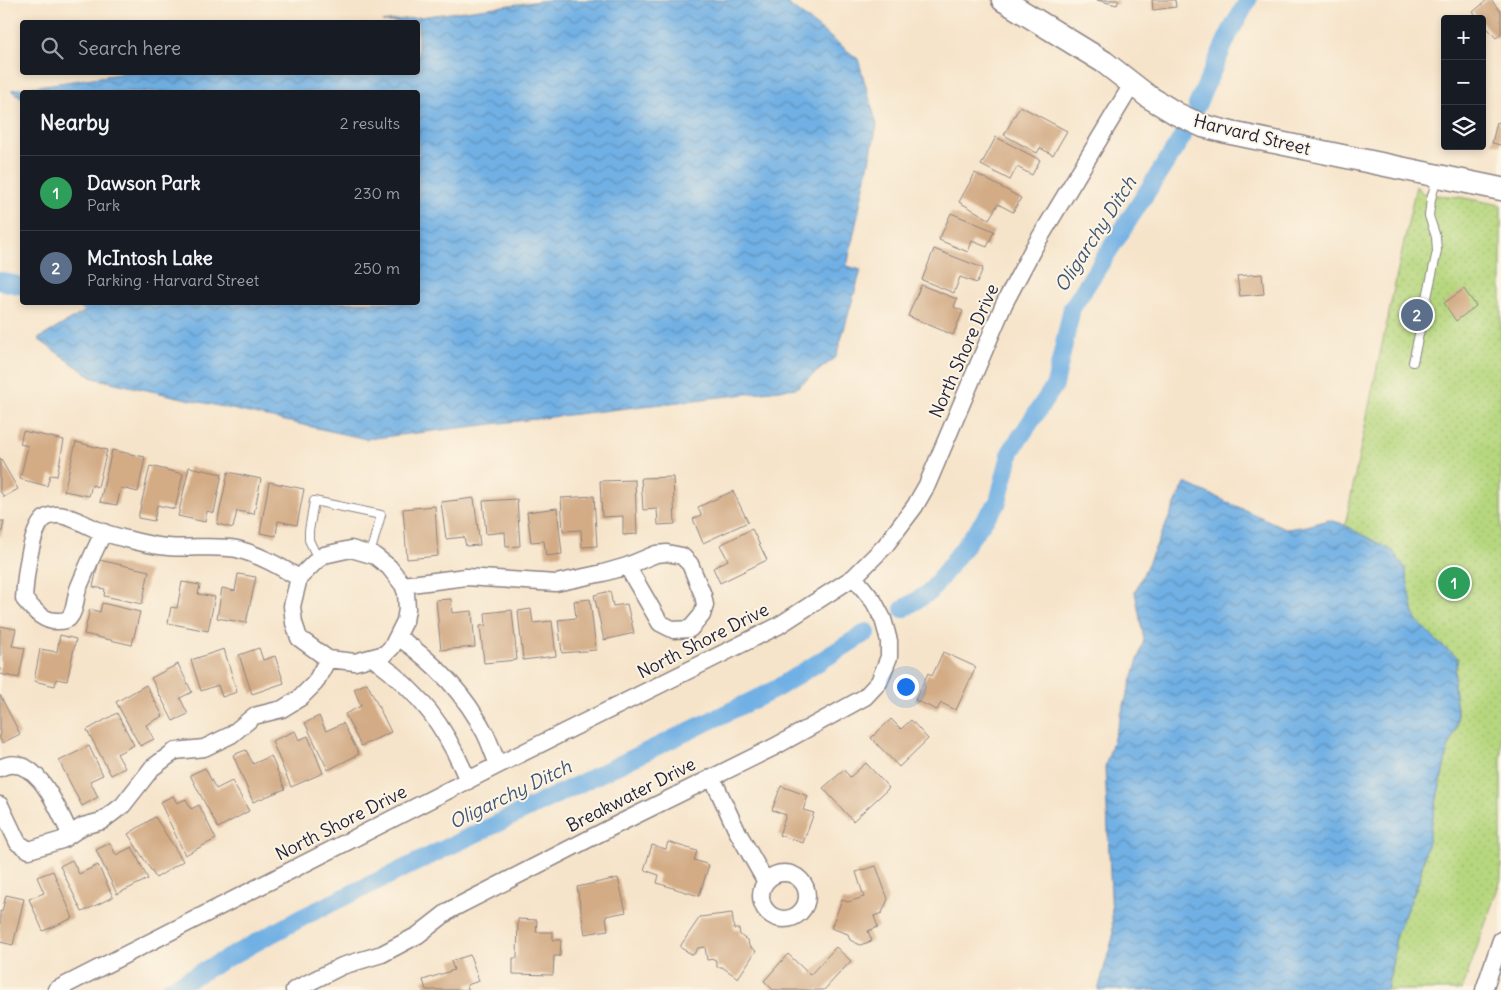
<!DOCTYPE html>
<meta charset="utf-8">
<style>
:root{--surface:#171b24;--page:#242831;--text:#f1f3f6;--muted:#9ea1a6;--line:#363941;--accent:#c8321e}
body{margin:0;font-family:Delius,sans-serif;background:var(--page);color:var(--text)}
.controls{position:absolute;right:15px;top:15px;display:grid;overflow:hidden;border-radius:5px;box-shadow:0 2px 8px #0003}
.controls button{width:45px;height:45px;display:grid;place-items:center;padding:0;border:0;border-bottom:1px solid var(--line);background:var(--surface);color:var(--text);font:25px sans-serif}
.you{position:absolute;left:905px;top:686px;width:18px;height:18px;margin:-12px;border:4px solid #fff;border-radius:50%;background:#1a73e8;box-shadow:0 0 0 8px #1a73e833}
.badge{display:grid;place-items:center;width:32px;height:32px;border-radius:50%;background:var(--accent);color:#fff;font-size:16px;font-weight:700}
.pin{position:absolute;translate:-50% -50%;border:2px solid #fff;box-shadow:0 1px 5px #0006}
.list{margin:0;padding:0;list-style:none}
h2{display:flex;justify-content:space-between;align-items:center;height:65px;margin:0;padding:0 20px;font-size:21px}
h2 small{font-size:16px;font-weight:400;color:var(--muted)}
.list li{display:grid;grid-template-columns:32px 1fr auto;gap:15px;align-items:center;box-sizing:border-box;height:75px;padding:0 20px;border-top:1px solid var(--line)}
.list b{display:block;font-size:19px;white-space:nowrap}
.list p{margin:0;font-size:16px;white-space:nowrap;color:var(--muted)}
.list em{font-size:16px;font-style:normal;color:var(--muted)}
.icon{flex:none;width:28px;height:28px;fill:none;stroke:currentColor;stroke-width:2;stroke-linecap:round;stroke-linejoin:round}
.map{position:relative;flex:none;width:1501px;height:990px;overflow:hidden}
.search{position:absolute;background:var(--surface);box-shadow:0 2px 8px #0003;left:20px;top:20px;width:400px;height:55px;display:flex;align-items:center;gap:12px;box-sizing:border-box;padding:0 18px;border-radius:5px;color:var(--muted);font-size:19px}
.panel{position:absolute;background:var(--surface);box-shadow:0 2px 8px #0003;left:20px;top:90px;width:400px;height:215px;border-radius:5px}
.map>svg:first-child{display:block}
.green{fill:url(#green-dots);stroke:#6c7c5c}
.water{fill:url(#water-waves);stroke:#4a6990}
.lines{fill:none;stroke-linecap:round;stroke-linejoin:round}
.canal{stroke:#71b0e4;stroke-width:18}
.building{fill:#d3ac86}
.lane-casing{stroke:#8c8382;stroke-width:10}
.street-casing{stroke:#8c8382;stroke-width:19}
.secondary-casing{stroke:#8c8382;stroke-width:25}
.lane{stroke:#fff;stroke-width:8}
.street{stroke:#fff;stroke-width:16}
.secondary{stroke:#fff;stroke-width:22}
.labels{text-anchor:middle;stroke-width:4;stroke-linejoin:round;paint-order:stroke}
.street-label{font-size:18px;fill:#22223b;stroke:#fcf5e5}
.water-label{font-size:19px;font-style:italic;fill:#3e5476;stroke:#fcf5e5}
</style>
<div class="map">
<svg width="1501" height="990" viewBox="0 0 1501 990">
<defs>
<pattern id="green-dots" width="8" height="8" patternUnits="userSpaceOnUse" patternTransform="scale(1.25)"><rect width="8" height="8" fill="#b6d77e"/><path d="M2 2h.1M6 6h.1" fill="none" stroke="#9cb86e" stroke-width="1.8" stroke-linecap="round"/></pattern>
<pattern id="water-waves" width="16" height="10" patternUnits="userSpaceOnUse" patternTransform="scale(1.25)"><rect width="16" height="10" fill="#71b0e4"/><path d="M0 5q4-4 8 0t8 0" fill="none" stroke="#5c8fba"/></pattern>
</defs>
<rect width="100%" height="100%" fill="#fcf5e5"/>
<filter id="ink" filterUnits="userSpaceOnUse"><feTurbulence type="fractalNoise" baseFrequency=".02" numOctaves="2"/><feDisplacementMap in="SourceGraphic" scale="10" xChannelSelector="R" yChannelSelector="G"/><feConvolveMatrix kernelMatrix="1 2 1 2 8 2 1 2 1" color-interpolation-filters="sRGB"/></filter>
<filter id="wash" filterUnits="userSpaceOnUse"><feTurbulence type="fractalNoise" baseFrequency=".0096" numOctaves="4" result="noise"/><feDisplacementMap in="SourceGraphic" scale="20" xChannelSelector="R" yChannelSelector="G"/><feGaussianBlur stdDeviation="1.12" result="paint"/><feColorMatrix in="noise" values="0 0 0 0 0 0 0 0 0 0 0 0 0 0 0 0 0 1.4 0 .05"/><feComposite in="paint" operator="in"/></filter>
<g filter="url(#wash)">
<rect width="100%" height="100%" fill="#f6e4ca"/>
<path class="green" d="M1416 186 1424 194 1459 197 1501 205V879L1462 990H1387L1395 949V937L1419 881 1448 749 1457 725V711L1454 687 1455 672 1458 659 1441 645 1415 619 1410 597 1345 526 1372 391Z"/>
<path class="water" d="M548 0H783L858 59 877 125 847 266 861 270 836 357 796 388 366 439 93 378 38 339 99 303 418 302V92H22V98L12 90 119 74 121 72H418V22H382Z
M1185 483 1287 529 1307 526 1329 520 1340 523 1393 551 1405 568 1415 619 1441 645 1458 658 1455 672 1454 687 1457 711V725L1448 749 1419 881 1395 937V949L1387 990H1098L1113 937 1105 767 1144 640 1135 592Z"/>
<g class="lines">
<path class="canal" d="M1197 105 1229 34 1248 0
M0 281 22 286
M87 302 96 305
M903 609 930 592 998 502 1011 451 1055 385 1072 308 1183 136
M168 990 305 916 774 690 867 632"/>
</g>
<g id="blocks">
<path class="building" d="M1097 0H1119L1117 5Z
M1152 0H1175L1176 7 1153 10Z
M1487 0H1491L1501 12V34L1496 38 1482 22V19H1479L1473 12Z
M1020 106 1067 131 1053 155 1040 148 1037 153 1004 135Z
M1497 122 1501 123V145L1492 143Z
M996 137 1040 160 1032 175 1017 167 1010 180 981 165Z
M975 173 1021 198 1013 212 998 204 989 219 959 202Z
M951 213 994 231 987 247 972 241 968 252 939 240Z
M934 249 983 268 977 283 960 277 954 293 922 280Z
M1262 274 1264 294 1240 296 1237 276Z
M921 285 957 299 954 307 963 311 953 335 908 316Z
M1464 289 1476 306 1456 321 1444 303Z
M23 431 64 440 57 476 50 475 47 486 20 479 28 446 20 444Z
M76 442 107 450 98 487 92 485 89 496 64 491Z
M112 450 145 457 138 492 121 488 117 505 100 502Z
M0 458 18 489 4 497 0 491Z
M150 466 183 474 175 509 157 505 154 521 138 518Z
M189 467 222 474 214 513 207 511 205 522 178 516Z
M228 472 261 479 254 514 237 511 233 528 217 524Z
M673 477 675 524 658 525 657 509 643 510 641 478Z
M635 480 637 534 623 535V516L602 517 600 481Z
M269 482 304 489 297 525 278 521 276 536 260 533Z
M733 491 748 522 703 543 693 519 701 515 698 507Z
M594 496 597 546 582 547 581 530 563 531 561 498Z
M474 498 480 545 466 546 464 537 446 539 441 502Z
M517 499 520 546 506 547 505 532 486 534 483 501Z
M435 506 438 556 407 559 403 509Z
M557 508 562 554 546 556 544 541 531 542 527 512Z
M0 521H4L1 537H0Z
M752 529 767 560 720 583 713 568 728 560 720 545Z
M99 560 149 571 142 604 104 596 105 589 93 587Z
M238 574 256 577 246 623 217 618 222 588 235 591Z
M182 582 200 585 198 594 215 597 208 631 168 623 171 607 177 608Z
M610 591 613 606 627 604 634 633 604 640 594 595Z
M451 599 452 613 472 611 475 647 441 650 436 600Z
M590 599 596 650 562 653 558 620 576 618 574 601Z
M102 603 140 612 132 645 84 634 90 609 100 612Z
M531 609 533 623 552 621 556 656 523 660 518 611Z
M512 610 517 660 484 663 480 626 486 625 485 613Z
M0 626 16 629 12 646 25 648 19 678 0 674Z
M60 635 76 639 67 681 56 679 55 686 34 681 40 649 57 652Z
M259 648 263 660 275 656 284 683 252 694 239 655Z
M224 649 237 692 222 697 218 685 201 691 191 660Z
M943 652 976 667 956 710 941 703 937 710 915 700 928 673 932 676Z
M178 664 192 692 180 698 188 714 173 721 151 678Z
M367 683 391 732 361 746 345 714 361 706 354 689Z
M146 685 163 716 146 725 154 739 140 746 116 702Z
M0 695 20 734 2 743 0 739Z
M117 713 134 745 117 754 125 768 111 775 87 730Z
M319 716 326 731 343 723 359 754 328 770 305 723Z
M891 719 901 729 911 720 928 739 899 767 871 738Z
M295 731 299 740 308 736 323 773 291 787 272 741Z
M89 746 103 775 90 781 98 797 82 806 59 761Z
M246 750 253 764 271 756 285 789 253 802 233 755Z
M866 763 889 788 853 821 823 788 844 770 850 777Z
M205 768 216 789 232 781 249 811 218 828 190 775Z
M781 786 808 796 803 810 814 813 803 843 779 835 786 815 772 810Z
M173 796 177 803 186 799 191 809 199 805 216 839 185 855 160 802Z
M155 817 183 861 156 878 128 834Z
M668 842 697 851 694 860 709 865 699 896 657 883 659 875 644 870 652 845 666 849Z
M110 843 116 855 132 847 148 879 117 894 96 850Z
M72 860 79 874 98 865 113 897 82 912 60 866Z
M876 866 888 899 882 913 874 916 878 927 868 931 872 941 860 945 850 940 848 934 831 928 842 900 848 902 864 897 856 872Z
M53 871 73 918 43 931 29 899 44 893 37 877Z
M618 878 626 912 606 916 608 930 585 934 577 887Z
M6 895 24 899 13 945 0 942V911L2 912Z
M732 913 734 929H739L740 935 748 941 749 946 756 951 738 978 722 967H717L715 959 707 960 705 947 698 948 693 955 681 948V945L700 917Z
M518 919 537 920 536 932H553V940H561L560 956H554L553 975 513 974V958H517Z
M836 947 851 961 824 990H773L764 981 788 954 810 975Z
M470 955 479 981 467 985 468 990H426L423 980 454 970 451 961Z"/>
</g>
</g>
<g filter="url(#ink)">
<use href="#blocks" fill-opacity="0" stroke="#8c8382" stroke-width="1"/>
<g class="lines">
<defs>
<path id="lane" d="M1413 362 1437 251 1436 237 1429 216 1431 199 1437 178
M318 559 309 540V531L314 501 381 515 370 554"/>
<path id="street" d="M104 532C94 550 86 570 78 589 75 598 76 610 69 618 66 621 62 621 58 621 43 622 33 609 24 599 25 582 30 525 47 517 64 509 89 528 105 533 121 538 152 546 168 547 189 549 217 545 237 549 260 555 279 566 299 578
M351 549 375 556 389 567 403 585 406 593 407 609 405 621 392 647 385 654 355 662 328 659 299 638 294 623 292 606 299 578 315 562 324 555Z
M403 585 466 577 556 583 603 573 627 566 656 554 667 553 682 556 690 564 703 595 705 605 702 615 690 629 674 630 660 623 627 566
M398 637C434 662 465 694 485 733 490 743 494 755 498 765
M373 658C421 694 445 725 468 781
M0 768C35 749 59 811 70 834
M712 777 736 829 766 882
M0 805 18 843 29 850 62 840 83 826 102 821 123 805 152 768 175 751 204 748 231 735 254 716 282 709 300 698 315 683 328 659
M761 896a23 23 0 1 1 46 0a23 23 0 1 1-46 0Z
M56 990 498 765 778 626 854 577 885 546 915 506 927 485 1004 304 1033 249 1133 83
M294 990 342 966 382 954 418 935 450 910 614 826 774 747 865 697 879 682 889 657V641L883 619 874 602 854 577
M1484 990 1501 940"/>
<path id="secondary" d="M1003 0 1104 62 1149 97 1177 114 1203 126 1231 133 1501 189"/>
</defs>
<use href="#lane" class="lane-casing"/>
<use href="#street" class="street-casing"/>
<use href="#secondary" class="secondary-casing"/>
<use href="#lane" class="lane"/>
<use href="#street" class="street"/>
<use href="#secondary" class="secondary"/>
</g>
</g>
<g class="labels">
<g class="street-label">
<text transform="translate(1252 135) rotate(14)" y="6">Harvard Street</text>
<text transform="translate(964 351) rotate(-66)" y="6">North Shore Drive</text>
<text transform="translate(703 641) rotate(-27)" y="6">North Shore Drive</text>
<text transform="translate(631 795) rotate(-27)" y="6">Breakwater Drive</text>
<text transform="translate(341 823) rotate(-27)" y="6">North Shore Drive</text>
</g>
<g class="water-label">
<text transform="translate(1095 234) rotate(-57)" y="7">Oligarchy Ditch</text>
<text transform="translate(510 794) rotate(-26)" y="7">Oligarchy Ditch</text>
</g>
</g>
</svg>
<div class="controls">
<button>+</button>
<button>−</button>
<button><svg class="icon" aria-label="layers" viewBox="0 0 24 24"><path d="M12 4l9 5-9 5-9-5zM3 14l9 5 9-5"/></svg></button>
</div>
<div class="you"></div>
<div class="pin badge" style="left:1454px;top:583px;background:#2e9e5b">1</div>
<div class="pin badge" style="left:1417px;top:315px;background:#5c6f8a">2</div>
<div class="search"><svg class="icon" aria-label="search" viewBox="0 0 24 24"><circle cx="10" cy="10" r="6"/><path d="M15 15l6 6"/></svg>Search here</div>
<section class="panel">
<h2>Nearby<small>2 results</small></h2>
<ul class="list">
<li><span class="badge" style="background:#2e9e5b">1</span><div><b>Dawson Park</b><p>Park</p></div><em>230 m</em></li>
<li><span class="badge" style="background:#5c6f8a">2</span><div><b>McIntosh Lake</b><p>Parking · Harvard Street</p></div><em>250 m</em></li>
</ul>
</section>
</div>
